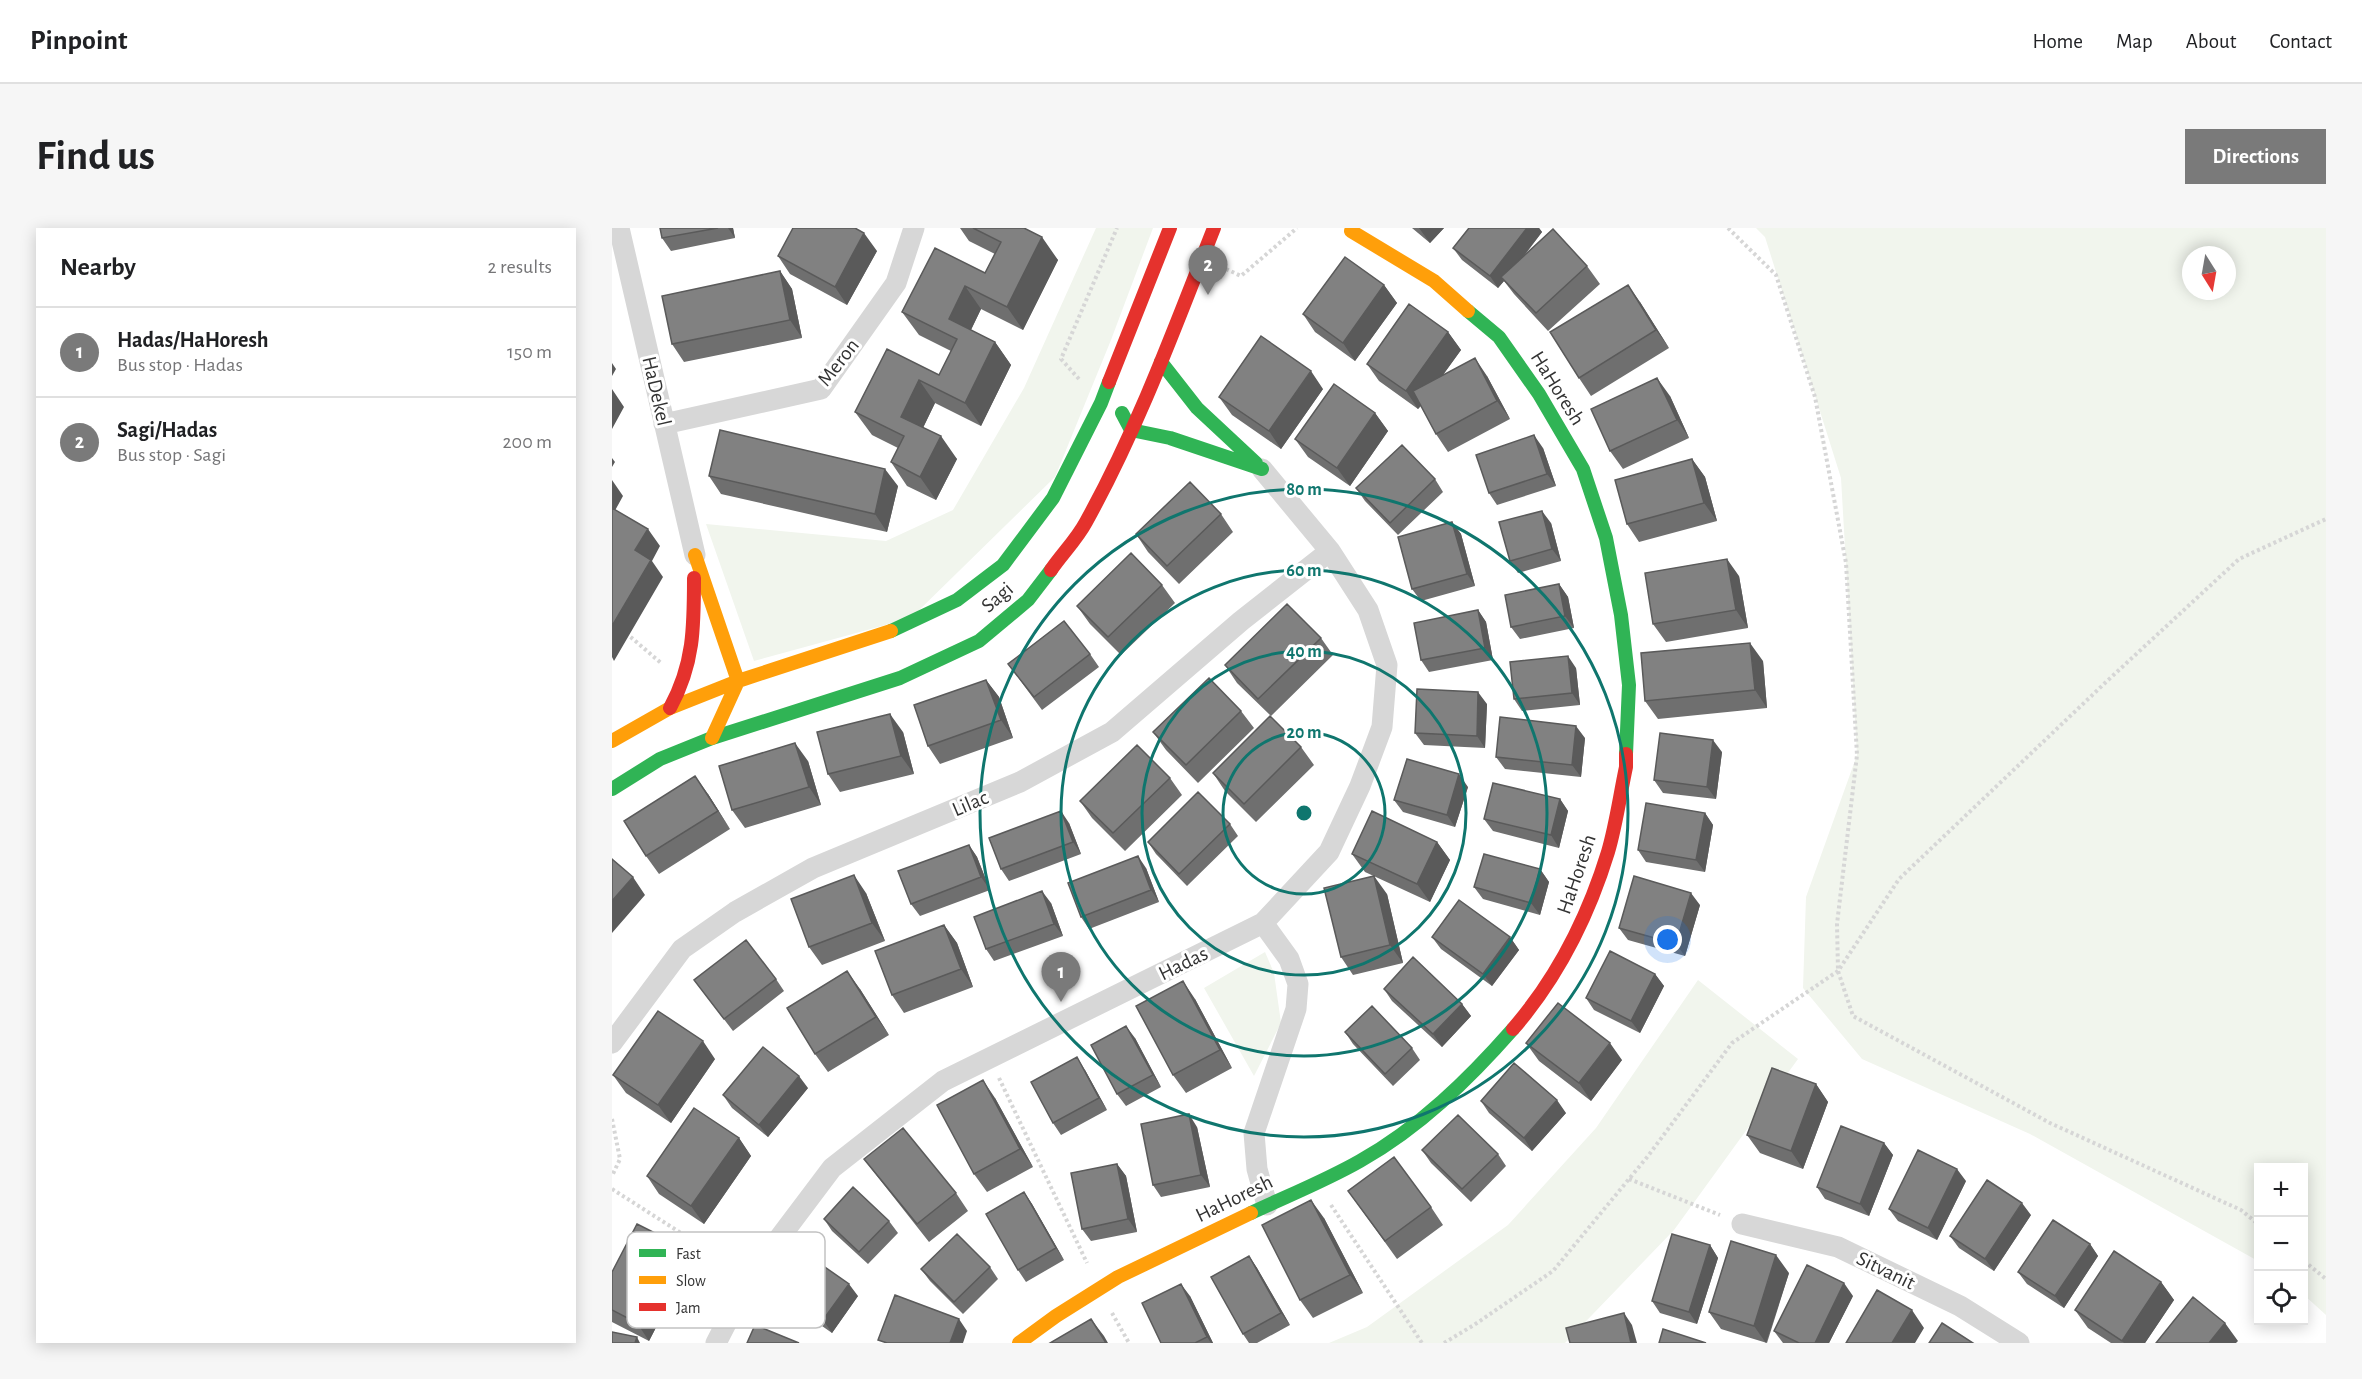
<!DOCTYPE html>
<meta charset="utf-8">
<style>
:root{--surface:#fff;--page:#f6f6f6;--text:#202124;--muted:#757577;--line:#e0e0e0;--accent:#7a7a7a}
body{margin:0;font-family:"Alegreya Sans",sans-serif;background:var(--page);color:var(--text)}
.controls{position:absolute;right:18px;bottom:18px;display:grid;overflow:hidden;border-radius:0px;box-shadow:0 3px 15px #0003}
.controls button{width:54px;height:54px;display:grid;place-items:center;padding:0;border:0;border-bottom:2px solid var(--line);background:var(--surface);color:var(--text);font:30px sans-serif}
.compass{position:absolute;left:1570px;top:18px;width:54px;height:54px;border-radius:50%;background:var(--surface);box-shadow:0 3px 15px #0003;rotate:169deg}
.you{position:absolute;left:1056px;top:712px;width:21px;height:21px;margin:-15px;border:4px solid #fff;border-radius:50%;background:#1a73e8;box-shadow:0 0 0 9px #1a73e833}
.badge{display:grid;place-items:center;width:39px;height:39px;border-radius:50%;background:var(--accent);color:#fff;font-size:20px;font-weight:700}
.pin{position:absolute;translate:-50% -50px;filter:drop-shadow(0 2px 3px #0008)}
.pin::after{content:'';position:absolute;top:32px;width:21px;height:18px;background:inherit;clip-path:polygon(0 0,100% 0,50% 100%)}
.list{margin:0;padding:0;list-style:none}
h2{display:flex;justify-content:space-between;align-items:center;height:78px;margin:0;padding:0 24px;font-size:26px}
h2 small{font-size:20px;font-weight:400;color:var(--muted)}
.list li{display:grid;grid-template-columns:39px 1fr auto;gap:18px;align-items:center;box-sizing:border-box;height:90px;padding:0 24px;border-top:2px solid var(--line)}
.list b{display:block;font-size:22px;white-space:nowrap}
.list p{margin:0;font-size:20px;white-space:nowrap;color:var(--muted)}
.list em{font-size:20px;font-style:normal;color:var(--muted)}
.icon{flex:none;width:33px;height:33px;fill:none;stroke:currentColor;stroke-width:2;stroke-linecap:round;stroke-linejoin:round}
.map{position:relative;flex:none;width:1714px;height:1115px;overflow:hidden;border-radius:0px}
header{display:flex;align-items:center;gap:36px;box-sizing:border-box;height:84px;padding:0 30px;background:var(--surface);border-bottom:2px solid var(--line)}
header strong{font-size:28px}
nav{display:flex;gap:33px;margin-inline-start:auto;font-size:21px}
.intro{display:flex;align-items:center;justify-content:space-between;box-sizing:border-box;height:144px;padding:0 36px}
h1{margin:0;font-size:42px}
.button{padding:15px 27px;border-radius:0px;background:var(--accent);color:#fff;font-size:21px;font-weight:700}
main{display:flex;gap:36px;padding:0 36px}
aside{flex:1;background:var(--surface);border-radius:0px;box-shadow:0 3px 15px #0003}
.map>svg:first-child{display:block}
.green{fill:#f1f5ed;fill-rule:evenodd}
.lines{fill:none;stroke-linecap:round;stroke-linejoin:round}
.path{stroke:#d6d6d6;stroke-width:4;stroke-dasharray:3 3;stroke-linecap:butt}
.street{stroke:#d7d7d7;stroke-width:21}
.fast{stroke:#30b455;stroke-width:14}
.slow{stroke:#ff9f0a;stroke-width:14}
.jam{stroke:#e5322d;stroke-width:14}
.wall{fill:#6f6f6f}
.shaded-wall{fill:#5a5a5a}
.building{fill:#818181;stroke:#5a5a5a;stroke-width:1.5}
.ring{fill:none;stroke:#0f766e;stroke-width:3}
.labels{text-anchor:middle;stroke-width:6;stroke-linejoin:round;paint-order:stroke}
.street-label{font-size:21px;fill:#333;stroke:#fff}
.key{fill:#fff;stroke:#c2c2c2;stroke-width:1.5}
.key-label{font-size:16px;fill:#333}
.centre{fill:#0f766e;stroke:#fff;stroke-width:3}
.ring-label{font-size:18px;text-anchor:middle;font-weight:bold;fill:#0f766e;stroke:#fff;stroke-width:6;stroke-linejoin:round;paint-order:stroke}
</style>
<header>
<strong>Pinpoint</strong>
<nav><a>Home</a><a>Map</a><a>About</a><a>Contact</a></nav>
</header>
<div class="intro"><h1>Find us</h1><a class="button">Directions</a></div>
<main>
<aside>
<h2>Nearby<small>2 results</small></h2>
<ul class="list">
<li><span class="badge">1</span><div><b>Hadas/HaHoresh</b><p>Bus stop · Hadas</p></div><em>150 m</em></li>
<li><span class="badge">2</span><div><b>Sagi/Hadas</b><p>Bus stop · Sagi</p></div><em>200 m</em></li>
</ul>
</aside>
<div class="map">
<svg width="1714" height="1115" viewBox="0 0 1714 1115">
<rect width="100%" height="100%" fill="#fff"/>
<path class="green" d="M484 0H541L499 112 443 249 299 390 142 433 94 296 274 313 341 282 412 160Z
M1144 0H1714V1087L1692 1067V940H1646V1033L1418 906 1250 831 1191 760 1194 669 1245 527 1229 250 1153 9ZM1579 27H1615V63H1579Z
M653 724 662 745 669 795 642 848 592 760Z
M1086 752 1186 831 1062 1002 953 1115H717L755 1099 896 997 984 900Z"/>
<g class="lines">
<path class="path" d="M1116 0 1164 47 1203 169 1234 335 1245 527 1225 696 1226 743 1241 788 1438 895 1629 982 1646 996
M614 41 629 48 685 0
M467 151 449 131 505 0
M14 405 49 435
M387 850 475 1035
M0 891 8 931 0 948
M1017 951 1108 987
M0 961 119 1037
M719 977 810 1115
M1692 1033 1714 1051
M500 1085 517 1115
M832 1115 862 1097 941 1043 1036 928 1120 815 1226 743 1287 651 1494 454 1627 331 1714 291"/>
<path class="street" d="M7 0 83 327
M52 196 209 161 284 55 302 0
M651 695 677 731 686 756 684 781 642 905 645 941 655 977
M0 815 70 721 123 684 201 640 408 554 500 504 629 393 718 323
M1130 996 1226 1019 1348 1078 1407 1115
M104 1115 138 1049 220 940 331 853 651 695 717 624 748 558 770 499 775 437 756 382 718 323 650 241"/>
<path class="fast" d="M856 83 887 109 927 166 971 241 994 310 1009 387 1017 457 1014 526
M549 134 585 180 644 235
M510 185 519 202 558 210 650 241
M279 403 345 372 391 337 441 270 489 175 497 154
M0 561 48 531 100 510 288 450 367 413 416 372 439 342
M639 985C675 968 713 953 748 933 807 900 857 851 901 801"/>
<path class="slow" d="M739 3 822 53 856 83
M83 327 126 453 100 510
M0 513 58 480 126 453 279 403
M407 1115 444 1088 506 1049 639 985"/>
<path class="jam" d="M497 154 558 0
M439 342C450 326 465 311 474 294 526 200 563 99 602 0
M58 480C82 436 82 399 82 350
M901 801C946 749 976 689 996 624 1004 597 1008 567 1014 539V526"/>
</g>
<path class="wall" d="M48 0H121L123 10 59 23 50 10Z
M348 0H412L446 32 411 102 369 81 359 102 383 114 399 137 369 198 323 175 311 200 345 231 324 272 295 258 279 234 286 220 260 207 243 184 275 121 327 147 339 123 307 107 290 84 373 45 383 26 357 13Z
M800 0H832L818 15Z
M857 0H927L930 4 912 28 975 38 988 56 936 103 902 66 892 53 886 60 850 32 841 20Z
M265 23 235 77 178 46 166 28Z
M168 43 180 61 190 110 72 134 60 116Z
M772 57 785 75 743 133 703 104 691 86Z
M1028 74 1057 120 979 168 967 150Z
M836 104 849 122 831 147 875 148 898 191 836 224 824 206 809 178 806 181 767 153 755 136Z
M711 161 669 221 620 187 607 169Z
M1058 168 1077 210 1011 241 998 223Z
M763 185 776 203 738 258 696 229 683 211Z
M931 220 944 258 885 277 877 265Z
M1080 231 1093 249 1105 293 1027 314 1015 296Z
M97 248 286 258 275 304 109 266Z
M823 251 831 264 786 307 753 273 744 260Z
M609 286 621 304 567 356 536 324 524 306Z
M840 294 849 306 863 358 809 373 800 361Z
M939 295 949 333 906 345 898 333Z
M1127 348 1136 400 1054 414 1041 396Z
M947 356 956 369 962 400 908 411 899 399Z
M550 357 563 375 509 427 478 396 465 378Z
M866 382 874 394 881 432 817 444 809 432Z
M709 410 721 427 659 488 625 455 613 437Z
M478 426 487 439 430 482 396 436Z
M1151 433 1155 480 1046 491 1033 473Z
M964 440 968 477 910 483 902 471Z
M374 452 387 469 401 510 328 536 316 518Z
M875 476 873 520 812 517 803 505Z
M629 483 642 500 586 555 554 522 541 504Z
M291 504 302 546 228 564 216 546Z
M973 510 969 549 893 541 884 529Z
M689 519 702 537 644 594 613 563 601 545Z
M1110 524 1104 571 1051 565 1042 552Z
M196 533 209 577 133 600 120 582Z
M558 550 570 567 513 623 480 590 468 573Z
M856 559 843 599 791 584 782 572Z
M96 566 118 601 47 646 34 628Z
M948 571 956 583 947 620 881 603 872 591Z
M1093 585 1101 597 1093 644 1034 634 1026 622Z
M457 595 469 626 397 653 389 641Z
M618 596 626 608 575 658 544 626 536 614Z
M825 614 838 632 818 674 753 644 740 626Z
M357 617 365 629 378 662 308 688 299 676Z
M534 640 547 674 477 701 469 689Z
M928 641 937 654 928 687 871 671 862 659Z
M254 665 273 713 210 737 197 719Z
M775 666 791 735 741 747 729 729Z
M439 675 451 708 382 733 374 721Z
M1088 677 1073 728 1016 712 1007 700Z
M332 697 345 715 361 759 292 785 280 767Z
M820 709H898L907 722 880 758 829 721Z
M1043 746 1052 758 1028 805 982 782 974 770Z
M164 751 172 763 121 803 82 752Z
M248 761 277 807 216 844 203 826Z
M772 761 850 776 859 788 830 819 780 773Z
M583 771 620 840 574 865 561 847Z
M733 804 800 820 808 832 781 858 741 816Z
M523 810 549 859 514 878 505 866Z
M914 815 1010 832 979 873 927 833Z
M103 831 59 895 14 865 1 847Z
M473 842 495 882 449 907 441 895Z
M1204 856 1216 874 1191 941 1148 925 1135 907Z
M196 860 156 909 120 880 111 867Z
M383 870 421 939 375 964 362 946Z
M869 873 954 885 920 923 877 885Z
M585 899 598 959 549 969 541 957Z
M127 910 139 928 92 996 47 966 35 948Z
M1272 915 1281 927 1257 988 1213 971 1205 959Z
M810 922 886 926 894 938 859 974 819 935Z
M252 931 344 965 356 983 317 1014 265 948Z
M505 936 514 948 525 1004 479 1013 470 1001Z
M1354 953 1325 1012 1286 993 1277 981Z
M736 963 819 979 831 997 785 1031Z
M412 964 420 976 452 1032 414 1054 406 1042Z
M1419 987 1382 1043 1347 1020 1338 1008Z
M712 990 751 1065 701 1090 688 1072Z
M212 991 277 993 286 1005 256 1036 220 1003Z
M65 1016 78 1034 37 1113 0 1094V1044Z
M1478 1016 1486 1028 1452 1080 1415 1056 1406 1044Z
M1098 1017 1106 1030 1085 1096 1048 1085 1040 1073Z
M637 1028 645 1040 678 1097 645 1115H637L631 1106Z
M378 1039 386 1051 351 1086 318 1053 309 1041Z
M1177 1045 1155 1115 1109 1101 1097 1084Z
M1549 1054 1562 1072 1533 1115H1499L1476 1100 1463 1082Z
M164 1059 246 1068 220 1105 173 1072Z
M578 1068 601 1115H549Z
M1241 1068 1217 1115H1171L1162 1103Z"/>
<path class="shaded-wall" d="M116 0H121L123 10Z
M807 0H832L818 15Z
M915 0H927L930 4 893 52 889 49 892 53 886 60 878 48Z
M252 5 265 23 235 77 223 59Z
M430 9 446 32 411 102 395 79Z
M168 43 180 61 190 110 178 92Z
M772 57 785 75 743 133 731 115Z
M1016 57 1028 74 1057 120 1044 102Z
M353 58 369 81 353 114 337 91Z
M836 104 849 122 806 181 794 163Z
M383 114 399 137 369 198 353 175Z
M863 130 875 148 898 191 885 173Z
M0 135 4 141 0 148Z
M699 143 711 161 669 221 657 203Z
M1045 150 1058 168 1077 210 1065 192Z
M307 152 323 175 305 212 289 189Z
M0 161 12 179 0 201Z
M763 185 776 203 738 258 725 240Z
M922 207 931 220 944 258 935 246Z
M329 208 345 231 324 272 308 249Z
M0 230 3 234 0 239Z
M1080 231 1093 249 1105 293 1092 275Z
M273 241 286 258 275 304 263 286Z
M0 252 11 268 0 288Z
M930 283 939 295 949 333 940 321Z
M840 294 849 306 863 358 855 346Z
M36 301 48 318 40 333 51 349 2 433 0 429V398L23 322Z
M1115 331 1127 348 1136 400 1124 382Z
M947 356 956 369 962 400 953 388Z
M866 382 874 394 881 432 873 420Z
M1138 415 1151 433 1155 480 1143 462Z
M956 428 964 440 968 477 960 465Z
M374 452 387 469 401 510 389 492Z
M866 464 875 476 873 520 865 508Z
M278 486 291 504 302 546 289 528Z
M964 498 973 510 969 549 960 537Z
M1101 512 1110 524 1104 571 1095 559Z
M183 515 196 533 209 577 197 559Z
M847 546 856 559 843 599 835 587Z
M83 548 96 566 118 601 106 583Z
M948 571 956 583 947 620 939 607Z
M449 583 457 595 469 626 461 614Z
M1093 585 1101 597 1093 644 1084 632Z
M825 614 838 632 818 674 805 656Z
M357 617 365 629 378 662 369 649Z
M526 628 534 640 547 674 539 662Z
M928 641 937 654 928 687 919 675Z
M242 647 254 665 273 713 260 695Z
M762 648 775 666 791 735 778 717Z
M21 649 33 667 0 705V673Z
M430 663 439 675 451 708 442 696Z
M1079 665 1088 677 1073 728 1064 716Z
M332 697 345 715 361 759 349 741Z
M898 709 907 722 880 758 871 746Z
M235 743 248 761 277 807 264 789Z
M1043 746 1052 758 1028 805 1019 793Z
M571 753 583 771 620 840 608 822Z
M850 776 859 788 830 819 821 806Z
M514 798 523 810 549 859 541 847Z
M91 813 103 831 59 895 46 877Z
M998 815 1010 832 979 873 967 855Z
M465 829 473 842 495 882 487 870Z
M187 848 196 860 156 909 147 897Z
M371 852 383 870 421 939 408 921Z
M1204 856 1216 874 1191 941 1179 923Z
M945 872 954 885 920 923 912 910Z
M577 886 585 899 598 959 589 947Z
M127 910 139 928 92 996 79 978Z
M1272 915 1281 927 1257 988 1248 976Z
M505 936 514 948 525 1004 516 991Z
M1345 941 1354 953 1325 1012 1316 1000Z
M412 964 420 976 452 1032 444 1020Z
M699 972 712 990 751 1065 738 1047Z
M1410 975 1419 987 1382 1043 1373 1031Z
M65 1016 78 1034 37 1113 25 1095Z
M1478 1016 1486 1028 1452 1080 1443 1068Z
M1098 1017 1106 1030 1085 1096 1077 1084Z
M1164 1027 1177 1045 1154 1115 1142 1098Z
M637 1028 645 1040 678 1097 669 1085Z
M1549 1054 1562 1072 1533 1115H1512L1510 1113Z
M1232 1055 1241 1068 1217 1115H1203Z
M237 1056 246 1068 220 1105 211 1092Z
M569 1056 578 1068 601 1115H599L595 1109Z
M1300 1082 1312 1100 1303 1115H1280Z
M1012 1085 1020 1097 1025 1115H1019Z
M347 1091 355 1103 351 1115H338Z
M479 1091 492 1108 496 1115H494Z
M1613 1095 1626 1113 1624 1115H1597Z
M25 1109 28 1115H23Z"/>
<path class="building" d="M48 0H106L50 10Z
M181 0H243L252 5 223 59 166 28Z
M361 0H412L430 9 395 79 353 58 337 91 383 114 353 175 307 152 289 189 329 208 308 249 279 234 292 208 243 184 275 121 327 147 345 111 290 84 323 20 373 45 389 14Z
M857 0H915L878 48 841 20Z
M941 1 975 38 924 85 889 49Z
M733 29 772 57 731 115 691 86Z
M168 43 178 92 60 116 50 68Z
M1016 57 1044 102 967 150 938 104Z
M797 76 836 104 794 163 755 136Z
M649 108 699 143 657 203 607 169Z
M863 130 885 173 824 206 801 163Z
M1045 150 1065 192 998 223 979 181Z
M722 156 763 185 725 240 683 211Z
M108 202 273 241 263 286 97 248Z
M922 207 935 246 877 265 864 227Z
M790 217 823 251 778 295 744 260Z
M1080 231 1092 275 1015 296 1003 252Z
M578 254 609 286 555 338 524 306Z
M0 280 36 301 23 322 39 332 0 398Z
M930 283 940 321 898 333 887 294Z
M840 294 855 346 800 361 786 309Z
M519 325 550 357 496 409 465 378Z
M1115 331 1124 382 1041 396 1033 345Z
M947 356 953 388 899 399 893 367Z
M675 376 709 410 646 471 613 437Z
M866 382 873 420 809 432 802 395Z
M452 393 478 426 422 469 396 436Z
M1138 415 1143 462 1033 473 1029 425Z
M956 428 960 465 902 471 898 434Z
M597 450 629 483 574 537 541 504Z
M374 452 389 492 316 518 302 477Z
M805 461 866 464 865 508 803 505Z
M278 486 289 528 216 546 205 504Z
M658 488 689 519 632 576 601 545Z
M888 489 964 498 960 537 884 529Z
M1048 505 1101 512 1095 559 1042 552Z
M183 515 197 559 120 582 107 538Z
M525 517 558 550 501 605 468 573Z
M795 531 847 546 835 587 782 572Z
M83 548 106 583 34 628 12 593Z
M881 555 948 571 939 607 872 591Z
M586 564 618 596 567 646 536 614Z
M1034 575 1093 585 1084 632 1026 622Z
M449 583 461 614 389 641 377 610Z
M760 583 825 614 805 656 740 626Z
M357 617 369 649 299 676 286 643Z
M872 626 928 641 919 675 862 659Z
M526 628 539 662 469 689 456 655Z
M0 631 21 649 0 673Z
M242 647 260 695 197 719 179 671Z
M762 648 778 717 729 729 712 660Z
M1022 648 1079 665 1064 716 1007 700Z
M430 663 442 696 374 721 362 689Z
M847 672 898 709 871 746 820 709Z
M332 697 349 741 280 767 263 723Z
M134 712 164 751 112 791 82 752Z
M998 723 1043 746 1019 793 974 770Z
M801 729 850 776 821 806 772 761Z
M235 743 264 789 203 826 175 780Z
M571 753 608 822 561 847 524 778Z
M946 775 998 815 967 855 914 815Z
M760 778 800 820 773 846 733 804Z
M46 783 91 813 46 877 1 847Z
M514 798 541 847 505 866 479 817Z
M151 819 187 848 147 897 111 867Z
M465 829 487 870 441 895 419 854Z
M902 835 945 872 912 910 869 873Z
M1160 840 1204 856 1179 923 1135 907Z
M371 852 408 921 362 946 325 877Z
M82 880 127 910 79 978 35 948Z
M577 886 589 947 541 957 529 896Z
M846 887 886 926 850 961 810 922Z
M1229 898 1272 915 1248 976 1205 959Z
M291 900 344 965 305 996 252 931Z
M1306 922 1345 941 1316 1000 1277 981Z
M782 929 819 979 773 1013 736 963Z
M505 936 516 991 470 1001 459 945Z
M1375 952 1410 975 1373 1031 1338 1008Z
M241 959 277 993 247 1024 212 991Z
M412 964 444 1020 406 1042 374 986Z
M699 972 738 1047 688 1072 650 997Z
M1441 992 1478 1016 1443 1068 1406 1044Z
M25 996 65 1016 25 1095 0 1082V1044Z
M345 1006 378 1039 342 1074 309 1041Z
M1060 1006 1098 1017 1077 1084 1040 1073Z
M1119 1013 1164 1027 1142 1098 1097 1084Z
M190 1023 237 1056 211 1092 164 1059Z
M1502 1023 1549 1054 1510 1113 1463 1082Z
M637 1028 669 1085 631 1106 599 1049Z
M1195 1037 1232 1055 1203 1115H1187L1162 1103Z
M569 1056 595 1109 583 1115H549L530 1075Z
M1265 1062 1300 1082 1280 1115H1234Z
M283 1067 347 1091 338 1115H275L266 1112Z
M1581 1069 1613 1095 1597 1115H1544Z
M1012 1085 1019 1115H958L954 1100Z
M479 1091 494 1115H438Z
M1330 1095 1361 1115H1317Z
M143 1097 187 1115H135Z
M1051 1101 1094 1115H1047Z
M0 1104 25 1109 23 1115H0Z"/>
<g class="ring">
<circle cx="692" cy="585" r="81"/>
<circle cx="692" cy="585" r="162"/>
<circle cx="692" cy="585" r="243"/>
<circle cx="692" cy="585" r="324"/>
</g>
<g class="labels">
<g class="street-label">
<text transform="translate(226 134) rotate(-52)" y="7">Meron</text>
<text transform="translate(946 160) rotate(58)" y="7">HaHoresh</text>
<text transform="translate(45 163) rotate(77)" y="7">HaDekel</text>
<text transform="translate(385 369) rotate(-41)" y="7">Sagi</text>
<text transform="translate(358 575) rotate(-23)" y="7">Lilac</text>
<text transform="translate(964 646) rotate(-71)" y="7">HaHoresh</text>
<text transform="translate(571 735) rotate(-26)" y="7">Hadas</text>
<text transform="translate(622 970) rotate(-26)" y="7">HaHoresh</text>
<text transform="translate(1274 1042) rotate(26)" y="7">Sitvanit</text>
</g>
</g>
<rect x="15" y="1004" width="198" height="96" rx="9" class="key"/>
<rect x="27" y="1021" width="27" height="8" fill="#30b455"/>
<rect x="27" y="1048" width="27" height="8" fill="#ff9f0a"/>
<rect x="27" y="1075" width="27" height="8" fill="#e5322d"/>
<g class="key-label">
<text x="64" y="1031">Fast</text>
<text x="64" y="1058">Slow</text>
<text x="64" y="1085">Jam</text>
</g>
<circle cx="692" cy="585" r="9" class="centre"/>
<g class="ring-label">
<text x="692" y="267">80 m</text>
<text x="692" y="348">60 m</text>
<text x="692" y="429">40 m</text>
<text x="692" y="510">20 m</text>
</g>
</svg>
<div class="controls">
<button>+</button>
<button>−</button>
<button><svg class="icon" aria-label="locate" viewBox="0 0 24 24"><circle cx="12" cy="12" r="6"/><path d="M12 2v4M12 18v4M2 12h4M18 12h4"/></svg></button>
</div>
<svg class="compass" viewBox="-18 -18 36 36"><path d="M0-13l5 13h-10z" fill="#e53935"/><path d="M0 13l5-13h-10z" fill="#757577"/></svg>
<div class="you"></div>
<div class="pin badge" style="left:449px;top:774px">1</div>
<div class="pin badge" style="left:596px;top:67px">2</div>
</div>
</main>
